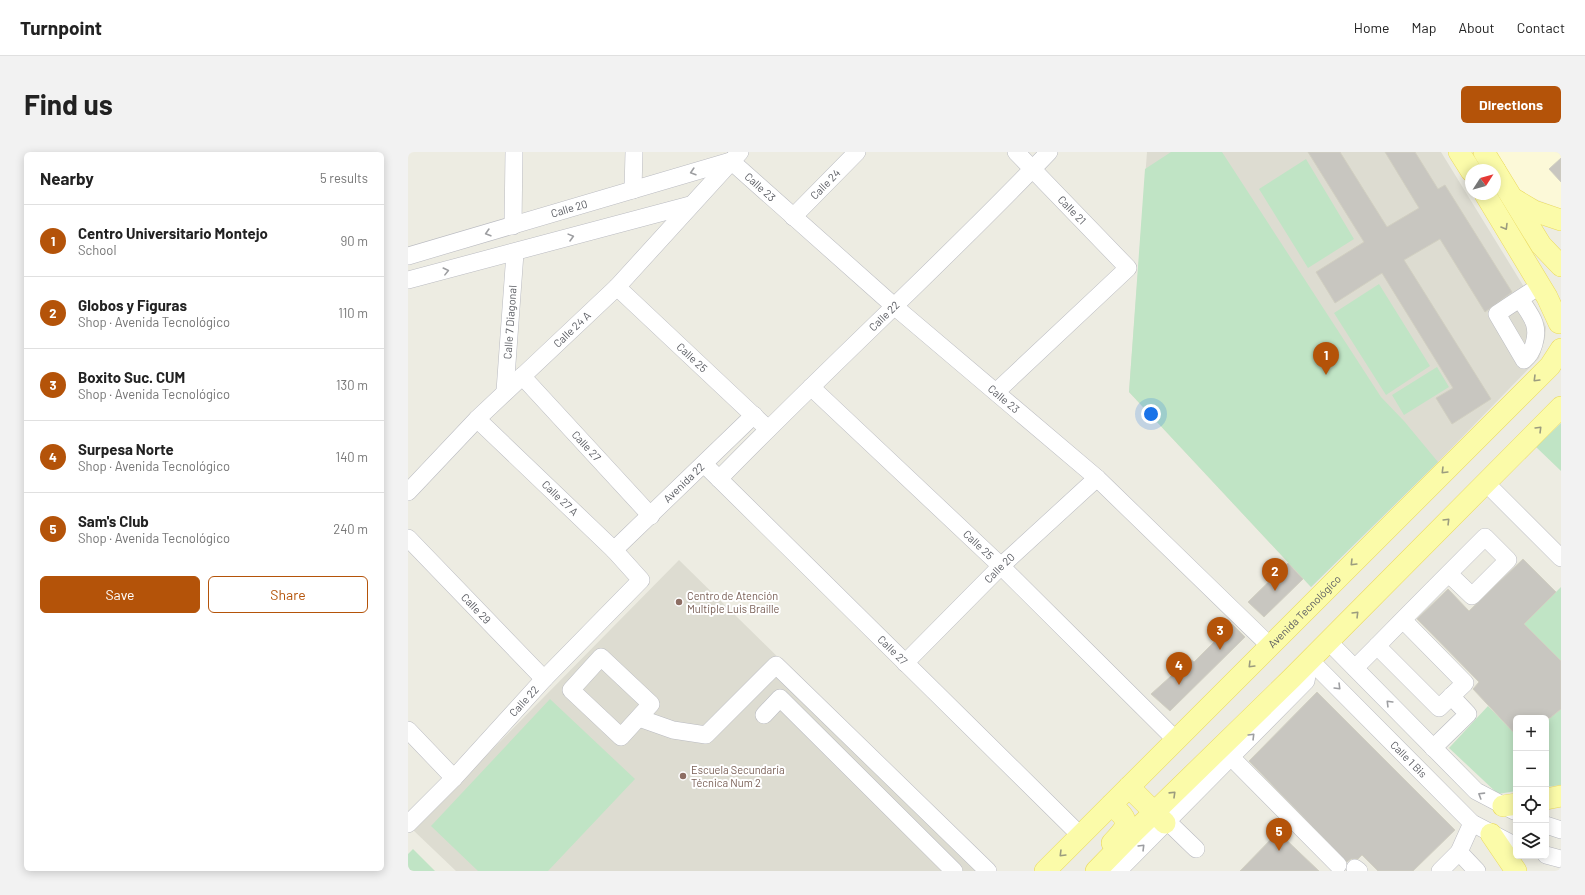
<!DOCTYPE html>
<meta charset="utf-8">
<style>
:root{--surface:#fff;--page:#f2f2f2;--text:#222;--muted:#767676;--line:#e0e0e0;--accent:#b45309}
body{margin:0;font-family:Barlow,sans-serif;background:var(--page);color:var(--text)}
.controls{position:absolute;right:12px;bottom:12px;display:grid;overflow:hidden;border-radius:6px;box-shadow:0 2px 10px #0003}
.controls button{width:36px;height:36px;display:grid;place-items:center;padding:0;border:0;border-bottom:1px solid var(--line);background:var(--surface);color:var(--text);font:20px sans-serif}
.compass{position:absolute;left:1057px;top:12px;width:36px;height:36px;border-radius:50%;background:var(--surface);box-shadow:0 2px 10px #0003;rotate:54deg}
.you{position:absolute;left:743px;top:262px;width:14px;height:14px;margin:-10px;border:3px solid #fff;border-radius:50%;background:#1a73e8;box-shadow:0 0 0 6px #1a73e833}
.badge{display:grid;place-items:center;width:26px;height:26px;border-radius:50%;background:var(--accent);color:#fff;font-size:13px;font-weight:700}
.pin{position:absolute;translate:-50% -33px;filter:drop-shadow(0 1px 2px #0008)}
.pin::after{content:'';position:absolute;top:21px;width:14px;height:12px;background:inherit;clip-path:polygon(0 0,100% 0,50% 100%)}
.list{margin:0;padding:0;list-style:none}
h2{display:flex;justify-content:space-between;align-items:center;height:52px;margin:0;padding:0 16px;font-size:17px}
h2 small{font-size:13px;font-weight:400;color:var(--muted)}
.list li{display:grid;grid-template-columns:26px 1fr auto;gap:12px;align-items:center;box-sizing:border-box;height:72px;padding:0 16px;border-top:1px solid var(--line)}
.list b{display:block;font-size:15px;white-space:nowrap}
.list p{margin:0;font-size:13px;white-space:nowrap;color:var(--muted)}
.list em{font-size:13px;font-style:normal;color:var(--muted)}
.actions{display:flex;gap:8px;padding:12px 16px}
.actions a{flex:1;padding:9px 0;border:1px solid var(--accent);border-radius:6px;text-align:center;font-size:14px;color:var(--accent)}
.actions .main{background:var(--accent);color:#fff}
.icon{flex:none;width:22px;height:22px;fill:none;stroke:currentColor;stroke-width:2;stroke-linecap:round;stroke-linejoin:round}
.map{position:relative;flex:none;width:1153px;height:719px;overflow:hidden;border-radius:6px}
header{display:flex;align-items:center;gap:24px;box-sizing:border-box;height:56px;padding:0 20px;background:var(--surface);border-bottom:1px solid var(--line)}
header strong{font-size:19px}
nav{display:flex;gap:22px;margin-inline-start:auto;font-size:14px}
.intro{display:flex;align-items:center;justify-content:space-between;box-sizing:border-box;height:96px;padding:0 24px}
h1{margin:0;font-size:28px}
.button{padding:10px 18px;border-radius:6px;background:var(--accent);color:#fff;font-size:14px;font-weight:700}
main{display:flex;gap:24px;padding:0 24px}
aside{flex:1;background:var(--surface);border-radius:6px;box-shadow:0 2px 10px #0003}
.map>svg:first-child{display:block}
.commercial{fill:#fcf9d8}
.education{fill:#dddcd1}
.green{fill:#c0e4c5}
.building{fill:#c8c6c0;stroke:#d1cfc1}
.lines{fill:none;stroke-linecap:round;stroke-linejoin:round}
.minor-casing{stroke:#babbc1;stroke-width:18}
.major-casing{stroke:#ebda5d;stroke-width:22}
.minor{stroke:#fff;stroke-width:17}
.major{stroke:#fbfba9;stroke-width:21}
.oneway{stroke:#9d9ea1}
.oneway2{stroke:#9b9c7f}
.education-dot{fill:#8d6e63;stroke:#fff;stroke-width:1.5}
.labels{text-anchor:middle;stroke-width:4;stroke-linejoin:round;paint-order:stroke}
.street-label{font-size:11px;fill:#5b5d63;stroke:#fff}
.education-label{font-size:11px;fill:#785e54;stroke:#fff;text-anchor:start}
</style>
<header>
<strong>Turnpoint</strong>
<nav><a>Home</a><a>Map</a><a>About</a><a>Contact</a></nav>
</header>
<div class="intro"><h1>Find us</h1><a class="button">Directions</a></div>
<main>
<aside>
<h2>Nearby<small>5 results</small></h2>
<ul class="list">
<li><span class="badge">1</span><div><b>Centro Universitario Montejo</b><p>School</p></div><em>90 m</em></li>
<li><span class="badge">2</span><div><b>Globos y Figuras</b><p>Shop · Avenida Tecnológico</p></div><em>110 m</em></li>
<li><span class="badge">3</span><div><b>Boxito Suc. CUM</b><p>Shop · Avenida Tecnológico</p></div><em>130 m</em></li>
<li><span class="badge">4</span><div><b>Surpesa Norte</b><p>Shop · Avenida Tecnológico</p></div><em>140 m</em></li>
<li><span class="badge">5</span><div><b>Sam's Club</b><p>Shop · Avenida Tecnológico</p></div><em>240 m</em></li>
</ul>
<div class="actions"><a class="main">Save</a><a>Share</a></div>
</aside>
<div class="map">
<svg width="1153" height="719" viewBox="0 0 1153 719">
<rect width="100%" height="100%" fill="#edece2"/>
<path class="commercial" d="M1085 0H1153V57L1110 40Z"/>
<path class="education" d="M739 0H1033L1132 161 1138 175 1137 186 1131 206 1030 310 903 435 721 240Z
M271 408 588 719H48L5 678Z"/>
<path class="green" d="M763 0H814L973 245 996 269 1030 310 903 435 721 240 737 17Z
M898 7 946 87 900 116 851 37Z
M971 132 1022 214 978 243 926 161Z
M1029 215 1041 235 996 263 984 243Z
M1153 271V319L1128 295Z
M1153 435V509L1116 472Z
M142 547 227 627 140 719H70L23 674Z
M1080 554 1108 583V639L1090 642 1041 596Z
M1153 557V633L1138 635V569Z
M5 697 27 719H0V702Z"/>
<path class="building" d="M900 0H932L979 75 1011 56 977 0H1007L1030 37 1037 33 1104 140 1077 160 1032 87 996 108 1083 247 1044 272 1028 246 1045 236 974 121 927 151 908 120 956 90Z
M1153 6V30L1141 17Z
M1115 407 1148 440 1116 472 1153 509V557L1142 566H1108V583L1065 537 1071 530 1009 467 1040 437 1061 459Z
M880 411 895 427 856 465 840 450Z
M824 472 837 485 762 559 743 542 782 507 786 510Z
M909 540 1047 678 1005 719H970L954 703 950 707H943L939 710 841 609Z
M870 680 911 719H832Z"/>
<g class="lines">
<defs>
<g id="minor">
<path id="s1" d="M323 9 486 154 689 326 862 494"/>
<path d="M225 38 226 0"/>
<path id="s2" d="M385 65 449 0"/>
<path d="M105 74 106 0"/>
<path id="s3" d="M0 104 323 9"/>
<path d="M0 128 282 53"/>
<path id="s4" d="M209 135 360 277"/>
<path d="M1112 147C1122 163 1132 172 1126 192 1124 199 1122 203 1116 208L1089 162C1103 152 1118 143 1133 133"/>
<path id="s5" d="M114 224 243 364"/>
<path id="s6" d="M403 235 593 414 768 588"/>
<path id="s7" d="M97 239 107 101"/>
<path d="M588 240 720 116 608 0"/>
<path id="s8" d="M296 312 673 684"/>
<path id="s9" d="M311 327C419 216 534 112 641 0"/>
<path d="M1078 331 1153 406"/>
<path id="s10" d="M0 340 69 267 209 135 332 0"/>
<path id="s11" d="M0 386 136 527"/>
<path id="s12" d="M206 398 346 263"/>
<path d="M995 468 1057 531 1031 556 969 494C1005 457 1041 421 1077 385L1100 408 1064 444 1041 422"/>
<path d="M920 489 1068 639 1106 659"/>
<path d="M193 505 243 552 213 585 163 538Z"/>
<path id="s13" d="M902 508 1064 671 1108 694"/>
<path id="s14" d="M497 511 593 414 689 326"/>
<path d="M947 516 969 494"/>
<path d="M356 563 372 546 546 719"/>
<path d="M231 566 265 578 298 583 368 513 580 719"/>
<path d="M0 578 46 626"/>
<path d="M1025 596 1060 562 1043 544"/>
<path d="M815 597 930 713"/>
<path d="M759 669 788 697"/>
<path id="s15" d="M0 672 46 626 136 527 233 428 206 398 69 267"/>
<path d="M1138 673 1153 678"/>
<path d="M1051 700 1069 719"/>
<path d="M1138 703 1153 707"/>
<path d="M947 716 951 719"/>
<path d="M710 719 898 529 902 508"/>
<path d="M1032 719 1051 700 1064 671"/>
</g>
<g id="major">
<path d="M1051 0 1063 19"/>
<path d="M1076 0 1087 18"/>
<path d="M1087 18 1133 93 1153 114"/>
<path d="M1077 42 1139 145 1151 171"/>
<path d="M1106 47 1126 59 1153 68"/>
<path d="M721 635 757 671"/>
<path d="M1138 647 1153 644"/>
<path d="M703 653C723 669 721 673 704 691"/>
<path d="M1095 654 1108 652"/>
<path d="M1083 682 1108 719"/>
<path id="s16" d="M637 719 1142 214 1153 197"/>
<path d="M688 719 727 679 884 526 1153 255"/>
</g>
</defs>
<use href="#minor" class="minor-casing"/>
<use href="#major" class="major-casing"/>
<use href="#minor" class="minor"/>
<use href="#major" class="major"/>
</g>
<defs><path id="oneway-chevron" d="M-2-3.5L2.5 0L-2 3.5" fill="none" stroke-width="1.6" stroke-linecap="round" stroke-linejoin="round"/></defs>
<g class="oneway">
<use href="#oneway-chevron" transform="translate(285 20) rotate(163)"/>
<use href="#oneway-chevron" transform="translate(80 81) rotate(164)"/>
<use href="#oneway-chevron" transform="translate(163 85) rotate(-15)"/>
<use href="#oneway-chevron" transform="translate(38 119) rotate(-14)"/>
<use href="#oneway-chevron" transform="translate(930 535) rotate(45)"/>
<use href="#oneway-chevron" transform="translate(981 551) rotate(-135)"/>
<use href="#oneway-chevron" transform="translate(844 584) rotate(-45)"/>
<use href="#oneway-chevron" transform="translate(1073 643) rotate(-148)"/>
<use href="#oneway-chevron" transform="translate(734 695) rotate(-45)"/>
</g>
<g class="oneway2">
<use href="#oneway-chevron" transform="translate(1097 75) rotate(59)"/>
<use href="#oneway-chevron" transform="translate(1128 227) rotate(135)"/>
<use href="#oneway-chevron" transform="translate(1131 277) rotate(-45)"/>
<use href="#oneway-chevron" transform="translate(1036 319) rotate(135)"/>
<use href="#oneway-chevron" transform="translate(1039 369) rotate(-45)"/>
<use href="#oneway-chevron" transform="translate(945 411) rotate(135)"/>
<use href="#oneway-chevron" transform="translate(948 462) rotate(-45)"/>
<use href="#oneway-chevron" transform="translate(843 513) rotate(135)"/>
<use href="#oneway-chevron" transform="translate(765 642) rotate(-44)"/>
<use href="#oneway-chevron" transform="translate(654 702) rotate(135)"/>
</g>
<g class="education-dot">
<circle cx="271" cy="450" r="4"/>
<circle cx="275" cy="624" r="4"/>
</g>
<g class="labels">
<g class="street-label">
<text dy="4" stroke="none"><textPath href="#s2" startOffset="46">Calle 24</textPath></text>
<text dy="4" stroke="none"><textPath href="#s1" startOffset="39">Calle 23</textPath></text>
<text dy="4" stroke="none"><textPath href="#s3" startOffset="168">Calle 20</textPath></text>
<text transform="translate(664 58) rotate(46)" y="4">Calle 21</text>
<text dy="4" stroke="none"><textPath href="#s9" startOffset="232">Calle 22</textPath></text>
<text dy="4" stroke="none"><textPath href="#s7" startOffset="69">Calle 7 Diagonal</textPath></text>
<text dy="4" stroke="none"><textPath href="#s10" startOffset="231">Calle 24 A</textPath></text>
<text dy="4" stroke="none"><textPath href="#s4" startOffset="103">Calle 25</textPath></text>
<text dy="4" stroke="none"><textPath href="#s1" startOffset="362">Calle 23</textPath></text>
<text dy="4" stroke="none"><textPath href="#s5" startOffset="95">Calle 27</textPath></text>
<text dy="4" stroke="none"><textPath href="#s12" startOffset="97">Avenida 22</textPath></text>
<text transform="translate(152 346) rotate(44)" y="4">Calle 27 A</text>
<text dy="4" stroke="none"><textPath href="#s6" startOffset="230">Calle 25</textPath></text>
<text dy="4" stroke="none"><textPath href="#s14" startOffset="134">Calle 20</textPath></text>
<text dy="4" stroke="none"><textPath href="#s11" startOffset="98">Calle 29</textPath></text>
<text dy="4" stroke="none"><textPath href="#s16" startOffset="367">Avenida Tecnológico</textPath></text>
<text dy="4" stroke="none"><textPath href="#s8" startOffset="265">Calle 27</textPath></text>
<text dy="4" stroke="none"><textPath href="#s15" startOffset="169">Calle 22</textPath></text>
<text dy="4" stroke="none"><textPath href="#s13" startOffset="140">Calle 1 Bis</textPath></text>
</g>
<g class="education-label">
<text x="279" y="448">Centro de Atención<tspan x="279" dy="13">Multiple Luis Braille</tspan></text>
<text x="283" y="622">Escuela Secundaria<tspan x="283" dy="13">Técnica Num 2</tspan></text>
</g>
</g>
</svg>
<div class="controls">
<button>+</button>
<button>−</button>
<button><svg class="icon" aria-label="locate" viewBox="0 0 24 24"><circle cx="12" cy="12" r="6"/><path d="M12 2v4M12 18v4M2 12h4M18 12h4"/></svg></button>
<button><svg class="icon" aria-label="layers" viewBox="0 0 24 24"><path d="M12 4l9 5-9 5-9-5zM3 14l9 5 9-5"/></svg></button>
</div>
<svg class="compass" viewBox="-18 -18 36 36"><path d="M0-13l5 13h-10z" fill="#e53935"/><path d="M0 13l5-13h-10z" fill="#767676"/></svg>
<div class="you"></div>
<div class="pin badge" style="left:918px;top:223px">1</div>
<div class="pin badge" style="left:867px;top:439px">2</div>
<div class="pin badge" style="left:812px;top:498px">3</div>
<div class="pin badge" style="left:771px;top:533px">4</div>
<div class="pin badge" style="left:871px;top:699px">5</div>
</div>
</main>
